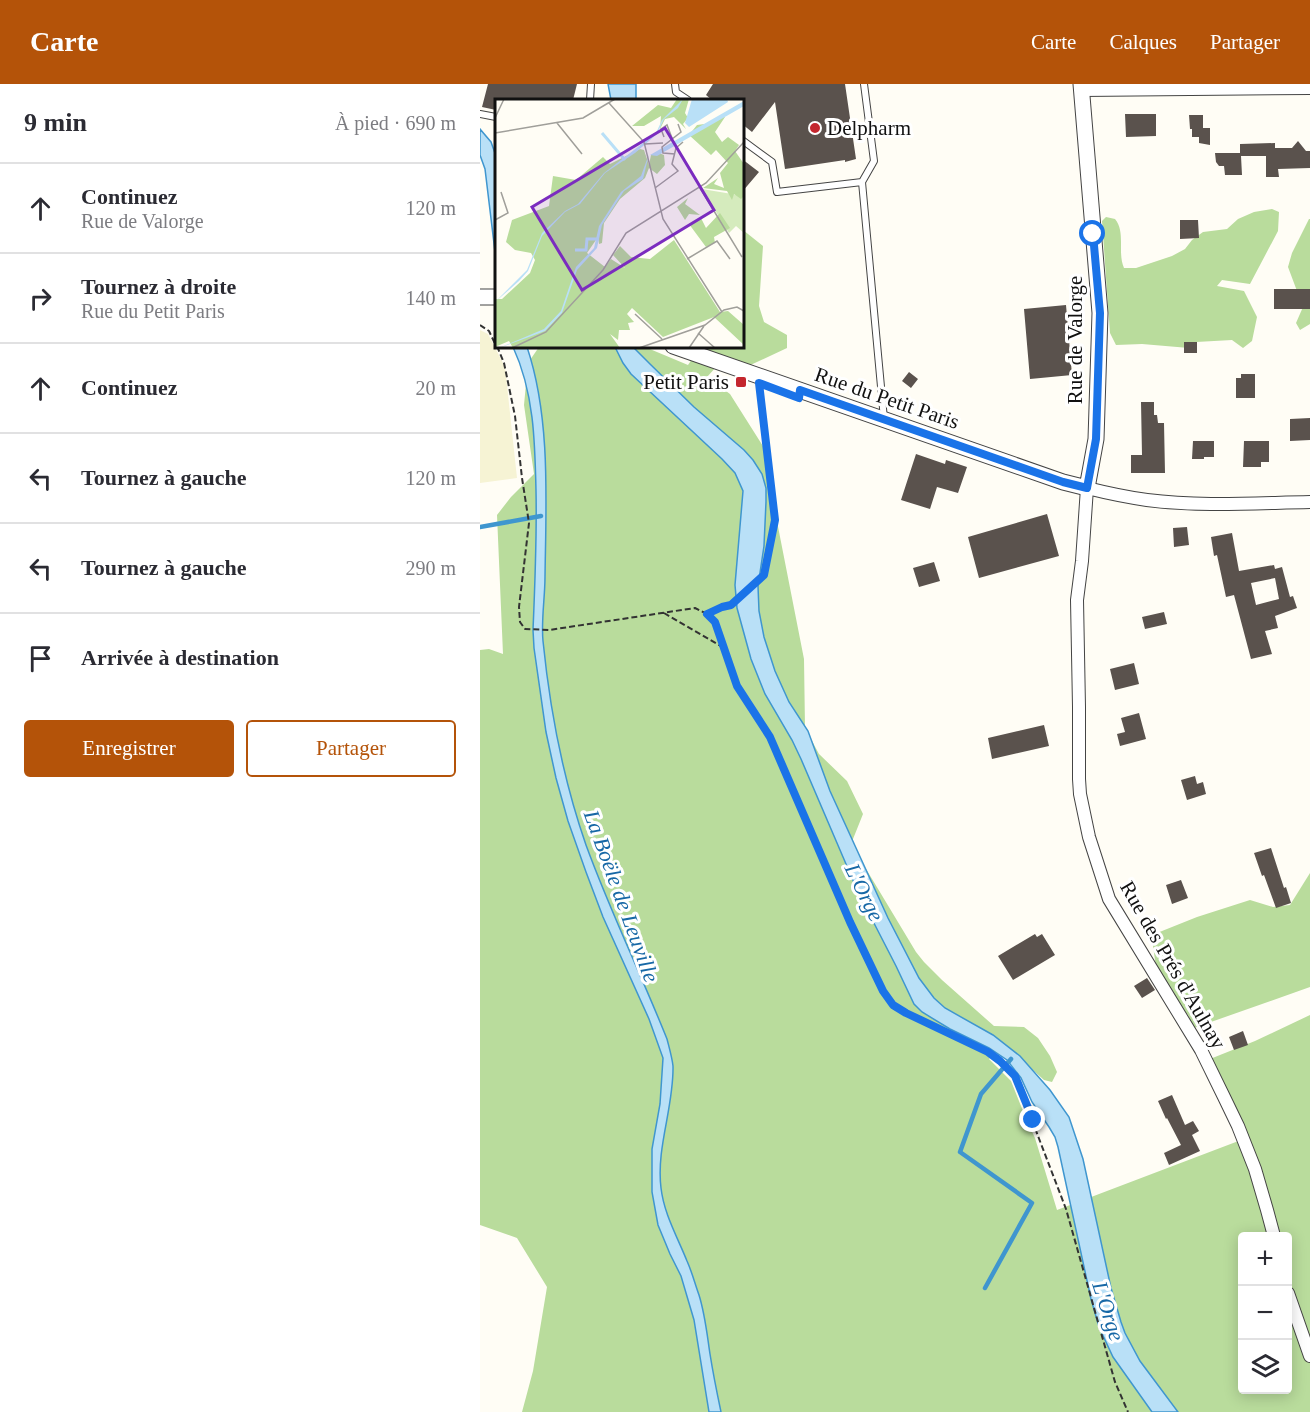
<!DOCTYPE html>
<html lang="fr">
<meta charset="utf-8">
<style>
:root{--surface:#fff;--page:#f7f7f7;--text:#2b2b33;--muted:#7c7c81;--line:#e1e1e2;--accent:#b45309}
body{margin:0;font-family:Georgia,serif;background:var(--page);color:var(--text)}
.controls{position:absolute;right:18px;bottom:18px;display:grid;overflow:hidden;border-radius:6px;box-shadow:0 3px 15px #0003}
.controls button{width:54px;height:54px;display:grid;place-items:center;padding:0;border:0;border-bottom:2px solid var(--line);background:var(--surface);color:var(--text);font:30px sans-serif}
.stop{position:absolute;width:18px;height:18px;margin:-14px;border:4px solid #1a73e8;border-radius:50%;background:#fff}
.stop.end{background:#1a73e8;border-color:#fff;box-shadow:0 2px 6px #0008}
.list{margin:0;padding:0;list-style:none}
h2{display:flex;justify-content:space-between;align-items:center;height:78px;margin:0;padding:0 24px;font-size:26px}
h2 small{font-size:20px;font-weight:400;color:var(--muted)}
.list li{display:grid;grid-template-columns:39px 1fr auto;gap:18px;align-items:center;box-sizing:border-box;height:90px;padding:0 24px;border-top:2px solid var(--line)}
.list b{display:block;font-size:22px;white-space:nowrap}
.list p{margin:0;font-size:20px;white-space:nowrap;color:var(--muted)}
.list em{font-size:20px;font-style:normal;color:var(--muted)}
.actions{display:flex;gap:12px;padding:18px 24px}
.actions a{flex:1;padding:14px 0;border:2px solid var(--accent);border-radius:6px;text-align:center;font-size:21px;color:var(--accent)}
.actions .main{background:var(--accent);color:#fff}
.icon{flex:none;width:33px;height:33px;fill:none;stroke:currentColor;stroke-width:2;stroke-linecap:round;stroke-linejoin:round}
.map{position:relative;flex:none;width:830px;height:1328px;overflow:hidden}
header{display:flex;align-items:center;gap:36px;box-sizing:border-box;height:84px;padding:0 30px;background:var(--accent);color:#fff}
header strong{font-size:28px}
nav{display:flex;gap:33px;margin-inline-start:auto;font-size:21px}
main{display:flex}
aside{flex:1;background:var(--surface)}
.map>svg:first-child{display:block}
.farmland{fill:#f6f3d4}
.forest{fill:#b9dc9c;fill-rule:evenodd}
.water{fill:#b9e0f7;stroke:#3f96cf;stroke-width:1.5}
.lines{fill:none;stroke-linecap:round;stroke-linejoin:round}
.stream{stroke:#3f96cf;stroke-width:4.5}
.building{fill:#5a524d;fill-rule:evenodd}
.service-casing{stroke:#444;stroke-width:8}
.minor-casing{stroke:#444;stroke-width:14}
.tertiary-casing{stroke:#444;stroke-width:17}
.path{stroke:#333;stroke-width:2;stroke-dasharray:6 3;stroke-linecap:butt}
.service{stroke:#fff;stroke-width:6}
.minor{stroke:#fff;stroke-width:12}
.tertiary{stroke:#fff;stroke-width:15}
.route{stroke:#1a73e8;stroke-width:8}
.poi-dot{fill:#c4262e;stroke:#fff;stroke-width:2}
.labels{text-anchor:middle;stroke-width:6;stroke-linejoin:round;paint-order:stroke}
.poi-label{font-size:21px;fill:#111;stroke:#fff;text-anchor:start}
.street-label{font-size:21px;fill:#111;stroke:#fff}
.water-label{font-size:22px;font-style:italic;fill:#1768a6;stroke:#fff}
.inset-river{fill:none;stroke:#b9e0f7;stroke-width:3}
.inset-road{fill:none;stroke:#a09f9a;stroke-width:1.5}
.view{fill:#7b2cbf;fill-opacity:0.15;stroke:#7b2cbf;stroke-width:3}
.inset-edge{fill:none;stroke:#111;stroke-width:3}
</style>
<header>
<strong>Carte</strong>
<nav><a>Carte</a><a>Calques</a><a>Partager</a></nav>
</header>
<main>
<aside>
<h2>9 min<small>À pied · 690 m</small></h2>
<ul class="list">
<li><svg class="icon" aria-label="ahead" viewBox="0 0 24 24"><path d="M12 20V5M6 11l6-6 6 6"/></svg><div><b>Continuez</b><p>Rue de Valorge</p></div><em>120 m</em></li>
<li><svg class="icon" aria-label="right" viewBox="0 0 24 24"><path d="M7 20v-9h11M14 6l5 5-5 5"/></svg><div><b>Tournez à droite</b><p>Rue du Petit Paris</p></div><em>140 m</em></li>
<li><svg class="icon" aria-label="ahead" viewBox="0 0 24 24"><path d="M12 20V5M6 11l6-6 6 6"/></svg><div><b>Continuez</b></div><em>20 m</em></li>
<li><svg class="icon" aria-label="left" viewBox="0 0 24 24"><path d="M17 20v-9H6M10 6l-5 5 5 5"/></svg><div><b>Tournez à gauche</b></div><em>120 m</em></li>
<li><svg class="icon" aria-label="left" viewBox="0 0 24 24"><path d="M17 20v-9H6M10 6l-5 5 5 5"/></svg><div><b>Tournez à gauche</b></div><em>290 m</em></li>
<li><svg class="icon" aria-label="arrive" viewBox="0 0 24 24"><path d="M6 21V4h12l-3 4 3 4H6"/></svg><div><b>Arrivée à destination</b></div></li>
</ul>
<div class="actions"><a class="main">Enregistrer</a><a>Partager</a></div>
</aside>
<div class="map">
<svg width="830" height="1328" viewBox="0 0 830 1328">
<rect width="100%" height="100%" fill="#fffdf5"/>
<path class="farmland" d="M0 246 8 250 25 283 37 394 0 399Z"/>
<path class="forest" d="M792 125 799 128 798 147 770 200 742 196 737 202 764 207 777 233 772 257 763 264 752 256 716 258 709 264 662 260 636 261 630 249 622 137 626 133 635 135C646 148 637 168 644 184H656L692 172 705 165 712 156 723 148 747 145 758 135 774 128Z
M829 135H830V240L820 246 816 239 823 223 808 183 812 169Z
M263 146 283 162 279 222 284 238 307 251V264L264 284 237 282 227 293 250 310 286 367 291 407 324 575 325 644 339 670 367 697 383 730 371 760 436 868 444 878 462 896 514 942 544 943 558 954 570 972 577 988 572 998 564 996 533 968 517 967 509 975 531 997 547 1037 555 1054 577 1126 769 1053 730 975 775 957 830 931V1328H42L53 1287 67 1203 37 1154 0 1141V566L9 565 23 570 17 431 31 413 54 390 44 321 48 279 59 263H165L208 281 220 263 262 262ZM762 1152H808V1306H762Z
M830 789V903L714 944 708 931 697 921 676 883 672 855 677 849 717 833 770 816 793 823 810 821Z"/>
<path class="water" d="M128 0H156V16H131Z
M0 45 11 58 16 72V176L5 85 0 71Z
M33 263H47C71 334 66 419 65 493 65 514 61 536 63 557 70 627 83 695 106 761 130 827 161 890 187 955 189 963 192 973 193 982 194 1023 176 1063 181 1104 184 1130 197 1152 207 1177 212 1188 215 1200 219 1211 225 1230 227 1250 230 1270 233 1289 237 1309 241 1328H229L214 1236 201 1192 190 1170 178 1141 172 1108V1065L180 1020 183 974 169 935 123 833 106 788 88 737 76 694 66 648 54 564 53 546C55 500 57 454 56 407 55 358 54 308 33 263Z
M135 263H153L170 280 214 323 264 366 273 376 282 390 286 404V418L284 462 278 502 279 527 284 553 295 587 309 618 328 647 350 707 408 834 439 894 454 914 465 924 513 951 540 972 570 1006 589 1033 603 1075 631 1204 641 1238 645 1249 660 1277 698 1328H672L633 1273 619 1243 611 1215 578 1063 575 1053 569 1043 552 1018 541 994 527 976 509 964 470 945 442 928 434 920 416 882 378 808 321 675 312 656 285 610 271 575 257 524 255 501 263 407 255 389 242 375 151 290 143 279Z"/>
<g class="lines">
<path class="stream" d="M0 443 61 432
M505 1204 552 1119 480 1068 501 1010 531 975"/>
</g>
<path class="building" d="M8 0H97L93 16H16V26L2 23Z
M233 0H365L376 75 365 78V76L305 85 295 18 272 48 262 40V16H232L226 11Z
M645 30H676V52L646 53Z
M709 31H723V44H730V61L719 59V53H712V45H710Z
M818 57 826 67H830V84L798 85 799 93H786V72H761L762 91H745L744 82H739L736 78 735 69H760V60L795 59V64H812Z
M262 75 279 88 262 108Z
M700 136H718L719 154 700 155Z
M794 205H830V225H794Z
M586 221 592 291 550 295 544 225Z
M704 258H717V269H704Z
M429 288 438 295 431 304 422 297Z
M761 290H775V314H756V294H761Z
M661 318H674V331H677L678 339H684L685 389H651V371H662Z
M830 334V356L810 357V335Z
M713 357H734V373H724V375H712Z
M764 357H789V378H781V383H763Z
M436 370 465 380 466 376 487 383 478 409 457 403 450 425 421 416Z
M567 430 579 472 499 494 488 453Z
M707 443 709 461 694 463 693 444Z
M752 449 759 487 794 481 795 485 802 483 810 513 813 512 817 524 795 532 798 544 785 547 792 570 771 575 754 511 746 513 737 471 734 472 731 453ZM795 494 799 515 776 521 771 499Z
M454 478 460 497 439 503 433 484Z
M684 528 687 540 665 545 662 533Z
M654 579 659 600 635 606 630 585Z
M659 629 666 655 640 662 637 650 645 648 641 634Z
M564 641 569 662 512 675 508 654Z
M715 692 717 700 723 698 726 710 707 716 701 696Z
M791 764 804 804 806 803 811 819 796 824 784 791 782 792 774 769Z
M701 796 708 814 692 820 686 801Z
M555 850 557 853 562 850 575 871 533 896 518 872Z
M667 894 675 906 662 914 654 902Z
M763 947 768 961 754 966 749 953Z
M692 1011 705 1041 713 1037 719 1047 712 1051 720 1067 689 1081 684 1069 701 1061 687 1034 686 1035 678 1017Z"/>
<g class="lines">
<defs>
<path id="service" d="M195 0 196 8 208 16
M110 16 111 0
M0 30 16 33
M262 56 292 78 297 108 382 98 404 335
M382 98 394 77 384 0"/>
<path id="minor" d="M601 6 830 4
M794 1152 787 1126 775 1085 758 1042 744 1013 721 966 629 815 609 753 600 710 599 695V623L597 516 602 477 607 404C627 409 646 413 667 416 721 423 776 419 830 418
M808 1209 830 1272"/>
<path id="tertiary" d="M0 213H16
M193 262 583 398 607 404 616 355 620 229 601 0"/>
</defs>
<use href="#service" class="service-casing"/>
<use href="#minor" class="minor-casing"/>
<use href="#tertiary" class="tertiary-casing"/>
<path class="path" d="M0 241 9 247 16 262
M17 262 24 279 35 332 42 394 49 439 39 523 40 538 45 545 69 546 215 524 227 530 235 539 257 602 290 653 371 838 403 907 413 921 426 929 508 968 520 977 535 992 586 1125 635 1298 648 1328
M184 529 244 564
M227 530 242 523 251 521 284 491 295 436 280 309"/>
<use href="#service" class="service"/>
<use href="#minor" class="minor"/>
<use href="#tertiary" class="tertiary"/>
</g>
<g class="lines">
<path class="route" d="M553 1036 535 992 520 977 508 968 426 929 413 921 403 907 370 838 290 653 257 602 235 538 227 530 242 523 251 521 284 491 295 436 279 299 319 314 320 306 583 398 607 404 616 355 620 229 613 150"/>
</g>
<g class="poi-dot">
<circle cx="335" cy="44" r="6"/>
<rect x="255" y="292" width="12" height="12" rx="3"/>
</g>
<g class="labels">
<g class="poi-label">
<text x="347" y="51">Delpharm</text>
<text x="249" y="305" text-anchor="end">Petit Paris</text>
</g>
<g class="street-label">
<text transform="translate(595 256) rotate(-90)" y="7">Rue de Valorge</text>
<text transform="translate(407 314) rotate(19)" y="7">Rue du Petit Paris</text>
<text transform="translate(693 881) rotate(60)" y="7">Rue des Prés d'Aulnay</text>
</g>
<g class="water-label">
<text transform="translate(385 808) rotate(64)" y="8">L'Orge</text>
<text transform="translate(142 812) rotate(70)" y="8">La Boële de Leuville</text>
<text transform="translate(629 1227) rotate(72)" y="8">L'Orge</text>
</g>
</g>
<g transform="translate(15 15)">
<rect width="249" height="249" fill="#fffdf5"/>
<path d="M207 90 249 97V134L241 127 234 134Z" fill="#d5ebbd"/>
<path d="M182 0H194L190 14 193 19 188 25 191 30 179 18 170 20 165 30 166 17 149 27H137L163 6 176 9ZM226 18H230L220 33 227 43 233 38 244 46 240 52 249 65V97L246 100 239 95 237 101 232 92 208 89 223 79 219 85 229 89 225 74 233 64 221 51 216 56 194 36 202 26 217 24ZM145 50 149 51 154 66 156 56 164 54 169 56 170 66 162 75 154 69 150 79 125 100 109 124 107 144 104 145 103 138 92 154 110 168 116 160 130 169 118 156 125 147 136 158 155 160 179 141 225 213 233 212 249 226V246L219 218 168 238 137 209 132 215 139 223 133 224 135 231H124L123 241 115 235 125 249H18L14 242 0 248V200H7L35 174 40 161 36 154 20 151 11 143 17 121 54 107 58 77 81 81 108 58 115 65ZM193 99 190 105 205 116 194 115 190 121 182 108ZM225 114 235 129 219 138 220 144 211 148 194 125 206 119 211 129Z" fill="#b9dc9c"/>
<path d="M188 0 183 9 169 20 162 35 140 54 110 74 85 105 70 113 47 137 33 172 24 182 0 203 32 171 47 134 70 112 83 105 109 74 161 34 167 21ZM197 0H232L233 3 194 28 190 24ZM249 2V7L162 57 155 56ZM154 55 148 80 129 92 107 126 102 149 82 171 67 214 50 232 4 249 49 230 66 212 81 168 99 149 104 127 126 93 146 77Z" fill="#b9e0f7"/>
<path class="inset-river" d="M107 34 130 61M80 151H91L92 140H104"/>
<path class="inset-road" d="M114 4 149 43 168 120 227 213M0 19 9 0M62 24 87 55M0 34 88 19 120 0M169 38 166 30 172 26 177 39M150 45 168 44M180 55 168 54 167 48 186 33 183 25M160 89 183 72 177 65 181 49 188 43M205 89 247 158M0 121 13 114 6 93M192 160 222 142 235 160M140 215 167 240M203 234 220 249M17 249 51 233 108 171 131 134 211 84 249 43M144 249 210 226 229 211 242 208 249 212M194 249 209 227"/>
<path class="view" d="M170 29 219 111 87 191 37 108Z"/>
<rect width="249" height="249" class="inset-edge"/>
</g>
</svg>
<div class="controls">
<button>+</button>
<button>−</button>
<button><svg class="icon" aria-label="layers" viewBox="0 0 24 24"><path d="M12 4l9 5-9 5-9-5zM3 14l9 5 9-5"/></svg></button>
</div>
<div class="stop" style="left:613px;top:150px"></div>
<div class="stop end" style="left:553px;top:1036px"></div>
</div>
</main>
